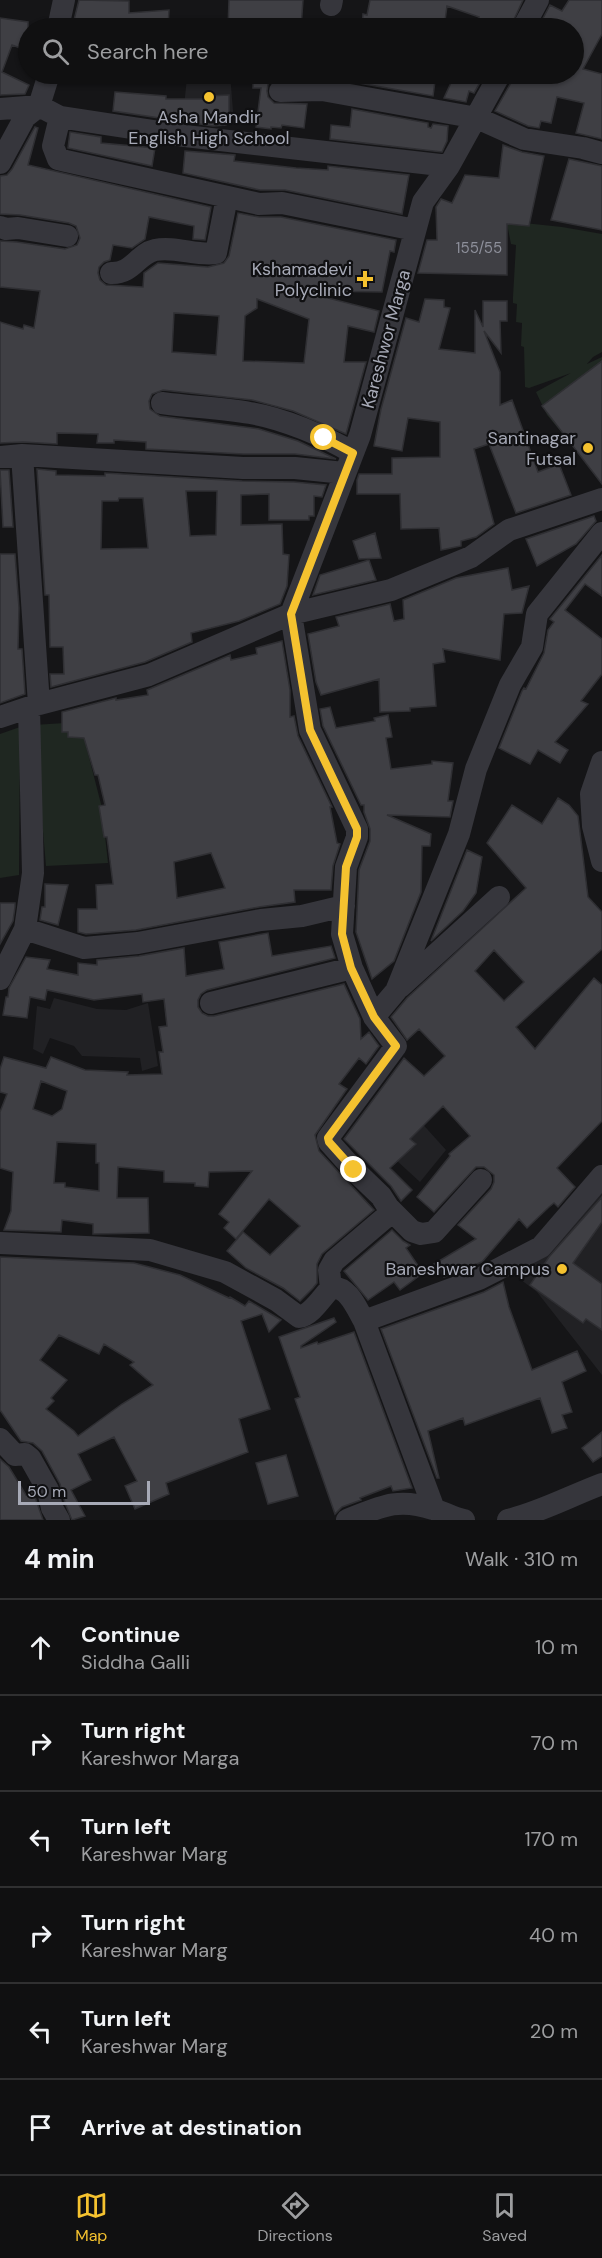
<!DOCTYPE html>
<meta charset="utf-8">
<style>
:root{--surface:#101011;--page:#19191a;--text:#f1f3f6;--muted:#9c9d9f;--line:#303031;--accent:#f5c22f}
body{margin:0;font-family:"DM Sans",sans-serif;background:var(--page);color:var(--text)}
.scale{position:absolute;left:18px;bottom:15px;width:132px;box-sizing:border-box;padding-left:6px;border:3px solid #a7aab7;border-top:0;font-size:16px;line-height:21px;white-space:nowrap;color:#a7aab7;-webkit-text-stroke:4px #101012;paint-order:stroke}
.stop{position:absolute;width:18px;height:18px;margin:-14px;border:4px solid #f5c22f;border-radius:50%;background:#fff}
.stop.end{background:#f5c22f;border-color:#fff;box-shadow:0 2px 6px #0008}
.list{margin:0;padding:0;list-style:none}
h2{display:flex;justify-content:space-between;align-items:center;height:78px;margin:0;padding:0 24px;font-size:26px}
h2 small{font-size:20px;font-weight:400;color:var(--muted)}
.list li{display:grid;grid-template-columns:39px 1fr auto;gap:18px;align-items:center;box-sizing:border-box;height:96px;padding:0 24px;border-top:2px solid var(--line)}
.list b{display:block;font-size:22px;white-space:nowrap}
.list p{margin:0;font-size:20px;white-space:nowrap;color:var(--muted)}
.list em{font-size:20px;font-style:normal;color:var(--muted)}
.icon{flex:none;width:33px;height:33px;fill:none;stroke:currentColor;stroke-width:2;stroke-linecap:round;stroke-linejoin:round}
.map{position:relative;flex:none;width:602px;height:1520px;overflow:hidden}
.search{position:absolute;background:var(--surface);box-shadow:0 2px 4px #0004;left:18px;right:18px;top:18px;height:66px;display:flex;align-items:center;gap:15px;box-sizing:border-box;padding:0 21px;border-radius:33px;color:var(--muted);font-size:22px}
.sheet{height:654px;background:var(--surface)}
nav{display:flex;justify-content:space-around;align-items:center;box-sizing:border-box;height:84px;border-top:2px solid var(--line);background:var(--surface);font-size:16px;color:var(--muted)}
nav a{display:grid;justify-items:center;gap:3px}
nav .on{color:var(--accent)}
.map>svg:first-child{display:block}
.built{fill:#212124}
.green{fill:#1f2721}
.building{fill:#3f3f44;stroke:#2f2f33;stroke-width:1.5;fill-rule:evenodd}
.lines{fill:none;stroke-linecap:round;stroke-linejoin:round}
.minor{stroke:#36363c;stroke-width:22}
.route{stroke:#f5c22f;stroke-width:8}
.poi-dot{fill:#f5c22f;stroke:#101012;stroke-width:2}
.labels{text-anchor:middle;stroke-width:4.5;stroke-linejoin:round;paint-order:stroke}
.number-label{font-size:15px;fill:#8d8f9a}
.poi-label{font-size:18px;fill:#a7aab7;stroke:#101012;text-anchor:end}
.street-label{font-size:18px;fill:#a7aab7;stroke:#101012}
</style>
<div class="map">
<svg width="602" height="1520" viewBox="0 0 602 1520">
<rect width="100%" height="100%" fill="#151517"/>
<path class="built" d="M143 74H230L234 123 183 115 187 78Z
M54 998 97 1009 126 1010 148 1003 158 1066 142 1071 140 1058 82 1056 74 1046 50 1038 43 1054 33 1049 37 1006 50 1009Z
M391 1089 446 1150 420 1182 359 1126Z
M602 1165V1375L537 1292 516 1276 529 1263Z"/>
<path class="green" d="M524 223 562 227 602 234V352L593 357 587 364 602 357V481L547 415 536 392 571 373 529 388 525 387 524 347 521 346 522 323 516 322 517 304 513 303V297L516 245 511 244 507 224Z
M80 722 102 808 108 863 46 866 34 725Z
M20 727 19 875 0 878V734Z"/>
<path class="building" d="M79 0 129 1V13L169 10 168 28H72Z
M229 0H303L301 28H228Z
M370 0H523L510 28H474L479 17 447 6 444 28H417V26L379 22 378 28H362L363 14 367 15Z
M569 0H602V34L583 69 602 74V139L576 133 584 103 557 97 551 123 541 121 539 128 528 126 495 111 512 81 513 74H573V28H538L550 5 562 11Z
M0 18 28 22V51L12 45 2 72 29 85 25 94 0 95Z
M253 74H311V77L274 79 268 84 267 91 268 97 274 103 307 104 304 128 282 125 281 128 271 127V129L256 127 261 88H253Z
M336 74H436L433 96 336 79Z
M455 74H485L474 93 469 91 466 102 444 98Z
M115 92 166 96V99H206V96L229 95V119H226V125L213 126 113 111Z
M352 109 428 123V127L431 128 433 124 448 126 447 141 442 152 330 139 331 125 350 127Z
M35 127 38 128 28 165 211 207 205 240 193 239 194 226 149 217 145 239 132 248 113 245 110 260 104 262 99 267 98 273 100 280 106 285 143 287 144 273 158 263 208 267 224 263 229 256 238 213 259 217H281L396 240 394 252 390 251 382 292 317 291 316 295 379 311 374 332 348 326 344 362H366L346 434 293 411 252 400 163 390 152 394 149 401 150 409 160 416 259 429 298 441 336 459 295 454H243L146 449V442L114 440V443H97L98 434 57 433V444L23 442 0 443V322L23 329 24 325 34 328 40 291 0 287V241L17 242 65 249 77 245 80 238 76 226 69 223 20 215 0 214V176L7 175 12 169ZM257 299 309 319 304 363 243 361 245 316 257 308ZM174 313 219 316 216 355 172 352Z
M70 132 101 137V143L155 148 152 166 68 148Z
M503 145 522 152 544 156 529 226 507 224V275L418 273 427 240H437L436 207 441 199 452 203 465 175 499 178Z
M185 151 235 155 234 161 296 168 328 170V166L409 175 402 214 285 190H260L183 173Z
M569 159 602 166V230L551 220Z
M425 299 444 300V307L450 308 439 349 475 353V310L483 327V301H507V321H500L501 353 484 331 500 372V405L512 400 538 472 559 464 571 495 516 513 489 444 474 449 494 524 476 537 461 541V546L441 550 439 528 401 529 400 494H357V480L359 474H392V458L440 457V422L408 418 402 451 374 446 381 409 406 318 419 322Z
M602 361V484L542 406Z
M37 469 56 471V475L105 476V473L242 481 294 482 326 485 322 497 314 496V516H309V520H269V494L241 495V525L282 524 283 554 289 555 287 586 280 604 239 621 191 633 192 642 145 662 51 687 50 674H64L63 647H50L49 595H45ZM186 491H217L216 535 190 536ZM119 498H143L148 548 101 549 102 501H118Z
M0 470H9L13 527H3Z
M594 516 596 521 576 544 537 566 526 539Z
M375 533 381 558 359 559 353 541Z
M0 554H15L19 608 18 649H22L25 694 0 703Z
M602 555V596L585 584 565 610 602 639V674L581 701 588 704 555 742 568 750 560 763 538 750 530 764 499 748 522 691 524 688 526 689 544 653 548 630 554 622 550 619Z
M369 560 376 580 313 595 320 575Z
M508 568 512 590 529 586 522 613 504 614 500 660 443 649 445 662 433 664 436 706 410 708V711L380 712 379 679 321 695 316 682 308 634 339 626 336 617 390 604 394 621 404 619 403 600 456 578Z
M282 641 290 690V717L294 716 298 736 332 807H330L337 843 340 844 333 866 331 890H294L295 902 259 907 136 930 86 934 78 932V909H97L96 885 113 884 107 837H104L99 806 105 805 98 775H95L84 738 68 737V732H62V712L116 698V700L148 695 147 690 230 655 231 660 257 654 256 648ZM211 853 225 888 177 898 174 862Z
M330 707 336 728 375 721 374 718 388 715 392 737 386 738 391 769 432 764V761L453 763 448 801H453L450 817 387 815 431 834 430 846H422L421 892 394 961 372 979 356 932 359 870 370 841V829L364 812V805H361L323 726 320 709Z
M558 798 569 805 578 816 588 897 602 912V949L516 1027 535 1049 594 978 602 985V1121L557 1168 575 1187 558 1207 554 1203 549 1207 527 1228 519 1219 482 1262 444 1277 434 1264 476 1239 458 1225 491 1189 494 1182V1175L484 1167H476L434 1212 417 1197 450 1156 449 1154 470 1136 443 1106 410 1139 416 1144 390 1168 412 1190 401 1201 391 1186 344 1139 404 1058 424 1076 445 1056 419 1029 407 1040 391 1017 407 998 526 888 487 843 512 805 542 824ZM494 950 524 982 504 1001 475 971Z
M467 850 482 857 476 893 463 911 431 941Z
M45 884 68 885 58 925 40 920 42 907H45Z
M0 903H15V907L13 921 0 944Z
M268 933 272 956 331 946 335 958 207 990 201 994 198 1000V1007L202 1013 208 1016H214L344 984 360 1019 361 1039 369 1032 379 1046 366 1064 359 1058 339 1084 347 1089 315 1135 319 1151 374 1210 322 1254 317 1264V1283L313 1288 300 1301 283 1288 246 1268 227 1251 243 1232 270 1255 300 1226 269 1199 236 1239 224 1228 229 1222 219 1214 252 1171 209 1172 208 1187 195 1186V1183L164 1182V1171L118 1167 117 1198H148L149 1233 93 1234V1224L62 1220 61 1232 4 1230 11 1211 13 1172 0 1168V1112L7 1094 0 1092V1069L4 1057 46 1068 51 1057 85 1070 128 1072 127 1075 162 1074 159 1052H163L159 1027 167 1026 164 999 143 1002 142 994 94 1000 47 990 45 1000 30 997 27 1018 3 1015 6 997H8L9 988 26 957 50 960 47 969 78 975V963L97 965V960L139 956 184 948 186 976 224 969 219 942ZM41 1081 67 1091 62 1109 52 1116 33 1109ZM57 1142 96 1144V1163H99V1191L65 1187V1183H54Z
M602 1197V1222L573 1263 602 1284V1330L586 1319 583 1323 530 1285 549 1257Z
M392 1230 403 1241 410 1245 406 1248 423 1273 400 1290 394 1282 368 1300 344 1271Z
M0 1257 134 1263 180 1275 229 1298 230 1297 245 1306 249 1301 281 1320 269 1332 262 1314 241 1321 270 1409 239 1419 248 1452 166 1483 169 1494 135 1509 125 1486 137 1481 114 1437 78 1454 91 1480 71 1490 85 1516 72 1520 65 1503 60 1484 42 1451 33 1443 21 1441 0 1410ZM59 1335 99 1354 104 1344 134 1362 130 1365 153 1385 122 1404 78 1436 74 1431 46 1409 54 1401 51 1398 67 1380 40 1360Z
M503 1282 509 1307 532 1370 577 1351 586 1371 562 1382 572 1412 562 1415 567 1428 552 1433 540 1398 465 1425 463 1418 428 1431 439 1478H437L381 1329 484 1292Z
M334 1318 336 1322 301 1346V1348L317 1342 318 1344 354 1332 412 1488 393 1491 391 1486 360 1498 361 1500 342 1507 335 1514 295 1399 300 1397 279 1337Z
M602 1432V1456L593 1462 582 1448Z
M286 1455 298 1496 268 1504 256 1463Z
M0 1459 9 1467 26 1495 33 1491 43 1520H0Z"/>
<g class="lines">
<path class="minor" d="M331 5 332 0
M58 28 64 0
M523 28 538 0
M280 91 322 90 477 118 524 139 583 148 602 153
M39 106 49 74
M0 109 39 106 60 117 185 136 449 166
M60 117 53 146 58 159 66 161 259 204 282 203 415 230
M0 163 25 117 39 106
M0 227 6 229 18 228 67 236
M111 273C133 274 137 254 155 250 175 246 197 256 216 253L227 197
M162 403C191 407 221 408 250 413 282 418 325 436 353 453
M22 455 39 704
M0 457 22 455 243 468H295L344 473
M291 614 310 730 357 829V837L346 867 342 934 352 968 374 1017 396 1046 328 1138 329 1142 354 1170 381 1196 388 1207 387 1216 334 1261 329 1270 331 1288
M291 614 360 435 423 202 449 166 500 74
M0 717 39 704 149 675 291 614 391 590 471 557 509 530 602 499
M602 762 591 794 593 826 602 861
M25 929 84 948 138 943 261 920 302 916 344 906
M0 979 25 929 33 873 29 708
M400 987 499 897
M211 1003 352 968
M374 1017 396 991 459 834 476 769 510 685 532 647 537 614 602 533
M388 1207 412 1231 421 1234 434 1232 481 1180
M0 1243 150 1250 225 1272 276 1300 299 1317C312 1315 322 1297 331 1288 348 1285 357 1309 364 1321L434 1509
M364 1321 479 1279 541 1247 602 1176
M0 1439 15 1455 25 1454 30 1458 48 1490 52 1508 59 1520
M347 1520C380 1507 397 1497 433 1509 444 1512 453 1518 464 1520
M508 1520C541 1512 570 1496 602 1484"/>
</g>
<g class="lines">
<path class="route" d="M324 438 353 453 291 614 310 730 357 829V837L346 867 342 934 351 968 374 1017 396 1046 328 1138 329 1142 354 1170"/>
</g>
<g class="poi-dot">
<circle cx="209" cy="97" r="6"/>
<path d="M362 270h6v6h6v6h-6v6h-6v-6h-6v-6h6z"/>
<circle cx="588" cy="448" r="6"/>
<circle cx="562" cy="1269" r="6"/>
</g>
<g class="labels">
<g class="number-label">
<text x="479" y="253">155/55</text>
</g>
<g class="poi-label">
<text x="209" y="123" text-anchor="middle">Asha Mandir<tspan x="209" dy="21">English High School</tspan></text>
<text x="352" y="275">Kshamadevi<tspan x="352" dy="21">Polyclinic</tspan></text>
<text x="576" y="444">Santinagar<tspan x="576" dy="21">Futsal</tspan></text>
<text x="550" y="1275">Baneshwar Campus</text>
</g>
<g class="street-label">
<text transform="translate(386 339) rotate(-75)" y="6">Kareshwor Marga</text>
</g>
</g>
</svg>
<div class="scale">50 m</div>
<div class="stop" style="left:324px;top:438px"></div>
<div class="stop end" style="left:354px;top:1170px"></div>
<div class="search"><svg class="icon" aria-label="search" viewBox="0 0 24 24"><circle cx="10" cy="10" r="6"/><path d="M15 15l6 6"/></svg>Search here</div>
</div>
<section class="sheet">
<h2>4 min<small>Walk · 310 m</small></h2>
<ul class="list">
<li><svg class="icon" aria-label="ahead" viewBox="0 0 24 24"><path d="M12 20V5M6 11l6-6 6 6"/></svg><div><b>Continue</b><p>Siddha Galli</p></div><em>10 m</em></li>
<li><svg class="icon" aria-label="right" viewBox="0 0 24 24"><path d="M7 20v-9h11M14 6l5 5-5 5"/></svg><div><b>Turn right</b><p>Kareshwor Marga</p></div><em>70 m</em></li>
<li><svg class="icon" aria-label="left" viewBox="0 0 24 24"><path d="M17 20v-9H6M10 6l-5 5 5 5"/></svg><div><b>Turn left</b><p>Kareshwar Marg</p></div><em>170 m</em></li>
<li><svg class="icon" aria-label="right" viewBox="0 0 24 24"><path d="M7 20v-9h11M14 6l5 5-5 5"/></svg><div><b>Turn right</b><p>Kareshwar Marg</p></div><em>40 m</em></li>
<li><svg class="icon" aria-label="left" viewBox="0 0 24 24"><path d="M17 20v-9H6M10 6l-5 5 5 5"/></svg><div><b>Turn left</b><p>Kareshwar Marg</p></div><em>20 m</em></li>
<li><svg class="icon" aria-label="arrive" viewBox="0 0 24 24"><path d="M6 21V4h12l-3 4 3 4H6"/></svg><div><b>Arrive at destination</b></div></li>
</ul>
</section>
<nav>
<a class="on"><svg class="icon" aria-label="map" viewBox="0 0 24 24"><path d="M3 6l6-2 6 2 6-2v14l-6 2-6-2-6 2zM9 4v14M15 6v14"/></svg>Map</a>
<a><svg class="icon" aria-label="directions" viewBox="0 0 24 24"><path d="M12 3l9 9-9 9-9-9zM9 14v-3h6M13 9l2 2-2 2"/></svg>Directions</a>
<a><svg class="icon" aria-label="saved" viewBox="0 0 24 24"><path d="M7 4h10v16l-5-4-5 4z"/></svg>Saved</a>
</nav>
